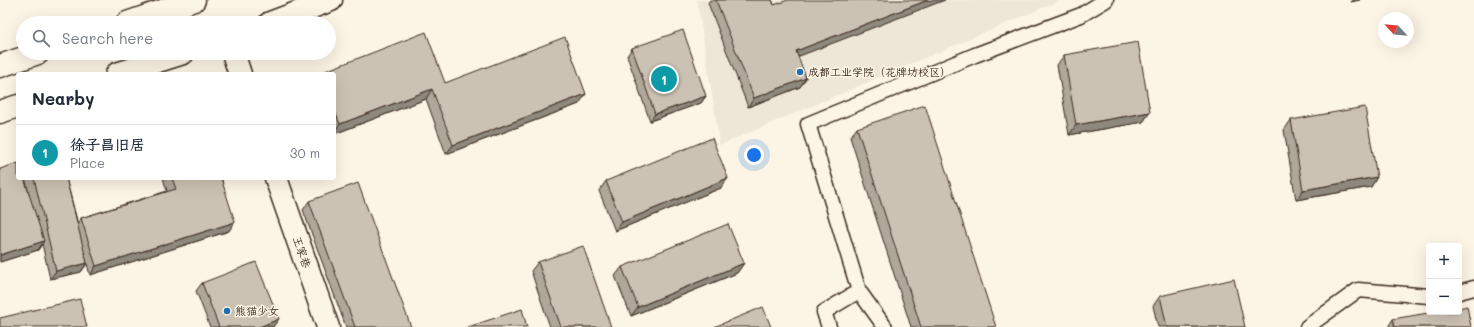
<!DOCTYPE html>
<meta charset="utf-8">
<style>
:root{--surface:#fff;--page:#f6f6f7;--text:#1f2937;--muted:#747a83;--line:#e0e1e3;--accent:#ea580c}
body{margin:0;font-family:Mali,"LXGW WenKai TC",sans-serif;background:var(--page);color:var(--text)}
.controls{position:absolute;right:12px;bottom:12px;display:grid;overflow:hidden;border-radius:4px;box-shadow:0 4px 16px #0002}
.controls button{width:36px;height:36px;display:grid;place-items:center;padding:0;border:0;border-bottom:1px solid var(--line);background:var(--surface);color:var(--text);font:20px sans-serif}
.compass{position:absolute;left:1378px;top:12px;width:36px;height:36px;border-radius:50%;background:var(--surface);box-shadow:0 4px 16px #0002;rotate:296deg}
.you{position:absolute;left:754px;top:155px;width:14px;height:14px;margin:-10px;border:3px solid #fff;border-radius:50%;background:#1a73e8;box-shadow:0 0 0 6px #1a73e833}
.badge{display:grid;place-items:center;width:26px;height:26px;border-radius:50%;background:var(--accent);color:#fff;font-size:13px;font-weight:700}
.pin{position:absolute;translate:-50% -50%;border:2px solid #fff;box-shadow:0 1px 4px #0006}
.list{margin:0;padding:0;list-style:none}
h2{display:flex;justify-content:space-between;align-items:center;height:52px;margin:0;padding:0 16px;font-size:17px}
h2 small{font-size:13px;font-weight:400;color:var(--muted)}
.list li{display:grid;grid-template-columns:26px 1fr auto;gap:12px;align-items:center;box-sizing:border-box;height:56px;padding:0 16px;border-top:1px solid var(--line)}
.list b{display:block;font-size:15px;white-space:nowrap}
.list p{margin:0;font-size:13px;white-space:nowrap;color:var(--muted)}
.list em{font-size:13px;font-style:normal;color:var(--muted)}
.icon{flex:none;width:22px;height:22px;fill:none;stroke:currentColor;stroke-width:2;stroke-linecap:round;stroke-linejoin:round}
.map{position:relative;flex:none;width:1474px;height:327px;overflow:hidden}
.search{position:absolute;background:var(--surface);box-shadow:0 4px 16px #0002;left:16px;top:16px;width:320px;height:44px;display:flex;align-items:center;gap:10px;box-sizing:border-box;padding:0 14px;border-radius:22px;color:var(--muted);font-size:15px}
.panel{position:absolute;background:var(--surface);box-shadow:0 4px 16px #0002;left:16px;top:72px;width:320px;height:108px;border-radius:4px}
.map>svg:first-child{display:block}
.built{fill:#eee6d6}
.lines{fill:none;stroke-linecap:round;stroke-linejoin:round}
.lane-casing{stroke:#3b2a1e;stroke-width:17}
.street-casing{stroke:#3b2a1e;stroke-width:25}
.primary-casing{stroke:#3b2a1e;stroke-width:25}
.lane{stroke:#fcf5e5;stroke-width:14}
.street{stroke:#fcf5e5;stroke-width:22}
.primary{stroke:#fcf5e5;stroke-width:22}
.wall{fill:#afa79a;stroke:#3b2a1e}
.shaded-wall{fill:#8f887d;stroke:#3b2a1e}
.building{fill:#ccc2b3;stroke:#3b2a1e}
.poi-dot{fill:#1f6fb2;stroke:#fcf5e5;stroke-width:1.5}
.labels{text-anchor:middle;stroke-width:3;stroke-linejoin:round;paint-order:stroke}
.poi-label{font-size:11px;fill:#3b2a1e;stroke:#fcf5e5;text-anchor:start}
.street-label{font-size:11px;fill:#3b2a1e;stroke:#fcf5e5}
</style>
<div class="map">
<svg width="1474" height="327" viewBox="0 0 1474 327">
<rect width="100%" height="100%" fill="#fcf5e5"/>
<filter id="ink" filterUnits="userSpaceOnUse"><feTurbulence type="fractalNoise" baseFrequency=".025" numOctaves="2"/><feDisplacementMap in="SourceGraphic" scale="8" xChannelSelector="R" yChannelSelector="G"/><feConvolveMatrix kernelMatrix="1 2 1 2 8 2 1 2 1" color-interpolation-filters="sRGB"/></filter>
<g filter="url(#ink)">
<path class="built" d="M697 0H1061L720 145Z"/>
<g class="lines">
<defs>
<path id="lane" d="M1459 292 1474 288
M829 327 824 312 859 291
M885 327 859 291 808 124 975 55 1081 15 1106 0
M1307 327 1358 290 1429 296"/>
<path id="street" d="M233 53 240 74
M276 178 328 327"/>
<path id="primary" d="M127 23 194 0
M270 23 331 0
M0 66 38 53
M117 74 183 53
M0 112 18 106"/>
</defs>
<use href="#lane" class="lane-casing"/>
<use href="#street" class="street-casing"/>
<use href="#primary" class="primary-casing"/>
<use href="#lane" class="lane"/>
<use href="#street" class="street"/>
<use href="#primary" class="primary"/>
</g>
<path class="wall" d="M710 0H772L798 57 806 78 800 87 748 107 708 3Z
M632 48 706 96 701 103 650 121 627 56Z
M1064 55 1150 112 1143 122 1069 135 1057 65Z
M320 73 445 83 579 104 446 154 426 99 334 134V74H319Z
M1291 120 1377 177 1371 187 1296 200 1284 130Z
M857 128 996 327H911L850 137Z
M0 169 29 194 25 178H66L78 224 81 218 167 191 163 178H224L222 179 229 231 90 275 87 264 81 272 50 279 42 244 38 250 0 262Z
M728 178 721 188 615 231 599 191 606 181Z
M309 201 411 327H346L303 210Z
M538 262 611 327H550L531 271Z
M744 263 737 273 631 316 615 276 622 267Z
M202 283 273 327H210L196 291Z
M1160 296 1245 327H1158L1153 306Z
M1393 319 1471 327H1388Z"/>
<path class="shaded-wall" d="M928 0H945L789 60 796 51Z
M1352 0H1360L1351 2Z
M806 78 800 87 748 107 754 98Z
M432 89 426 99 334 134V132L340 124Z
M586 94 579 104 446 154 453 145Z
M706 96 701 103 650 121 655 114Z
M1150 112 1143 122 1069 135 1076 125Z
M1377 177 1371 187 1296 200 1303 190Z
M728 178 721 188 615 231 622 222Z
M235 222 229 231 90 275 96 266Z
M44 241 38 250 0 262V255Z
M87 263 81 272 50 279 56 271Z
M744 263 737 273 631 316 638 307Z
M279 319 273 327H259Z"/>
<path class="building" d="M716 0H772L774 5 788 0H928L796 51 806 78 754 98Z
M683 30 706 96 655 114 632 48Z
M426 32 445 83 565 37 586 94 453 145 432 89 340 124 334 109V74H321L320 73Z
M1138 42 1150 112 1076 125 1064 55Z
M925 105 996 327H921L857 128Z
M1365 107 1377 177 1303 190 1291 120Z
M712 138 728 178 622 222 606 181Z
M18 163V178H24L44 241 0 255V169Z
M34 178H66L87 263 56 271Z
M172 178H221L235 222 96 266 81 218 176 189Z
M358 183 411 327H355L309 201Z
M728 224 744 263 638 307 622 267Z
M583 246 611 327H561L538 262Z
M256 262 279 319 259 327H219L202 283Z
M1234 279 1245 327H1167L1160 296Z
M80 299 87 327H0V318Z
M1467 306 1471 327H1395L1393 319 1434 312H1459V308Z
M763 307 771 327H714Z
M522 309 527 327H468Z"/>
</g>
<g class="poi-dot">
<circle cx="800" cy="72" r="4"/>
<circle cx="227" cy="311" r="4"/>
</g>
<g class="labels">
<g class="poi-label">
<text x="808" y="76">成都工业学院（花牌坊校区）</text>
<text x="235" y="315">熊猫少女</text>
</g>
<g class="street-label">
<text transform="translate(302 252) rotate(71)" y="4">王家巷</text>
</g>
</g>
</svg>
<div class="controls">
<button>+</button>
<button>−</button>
</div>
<svg class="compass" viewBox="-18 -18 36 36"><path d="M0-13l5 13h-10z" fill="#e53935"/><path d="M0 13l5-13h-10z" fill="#747a83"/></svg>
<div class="you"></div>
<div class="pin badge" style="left:664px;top:79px;background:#0f9aa8">1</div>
<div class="search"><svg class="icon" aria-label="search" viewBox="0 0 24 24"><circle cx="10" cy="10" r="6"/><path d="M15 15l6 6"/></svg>Search here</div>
<section class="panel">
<h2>Nearby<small></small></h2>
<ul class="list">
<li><span class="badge" style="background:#0f9aa8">1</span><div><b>徐子昌旧居</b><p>Place</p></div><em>30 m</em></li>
</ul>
</section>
</div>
